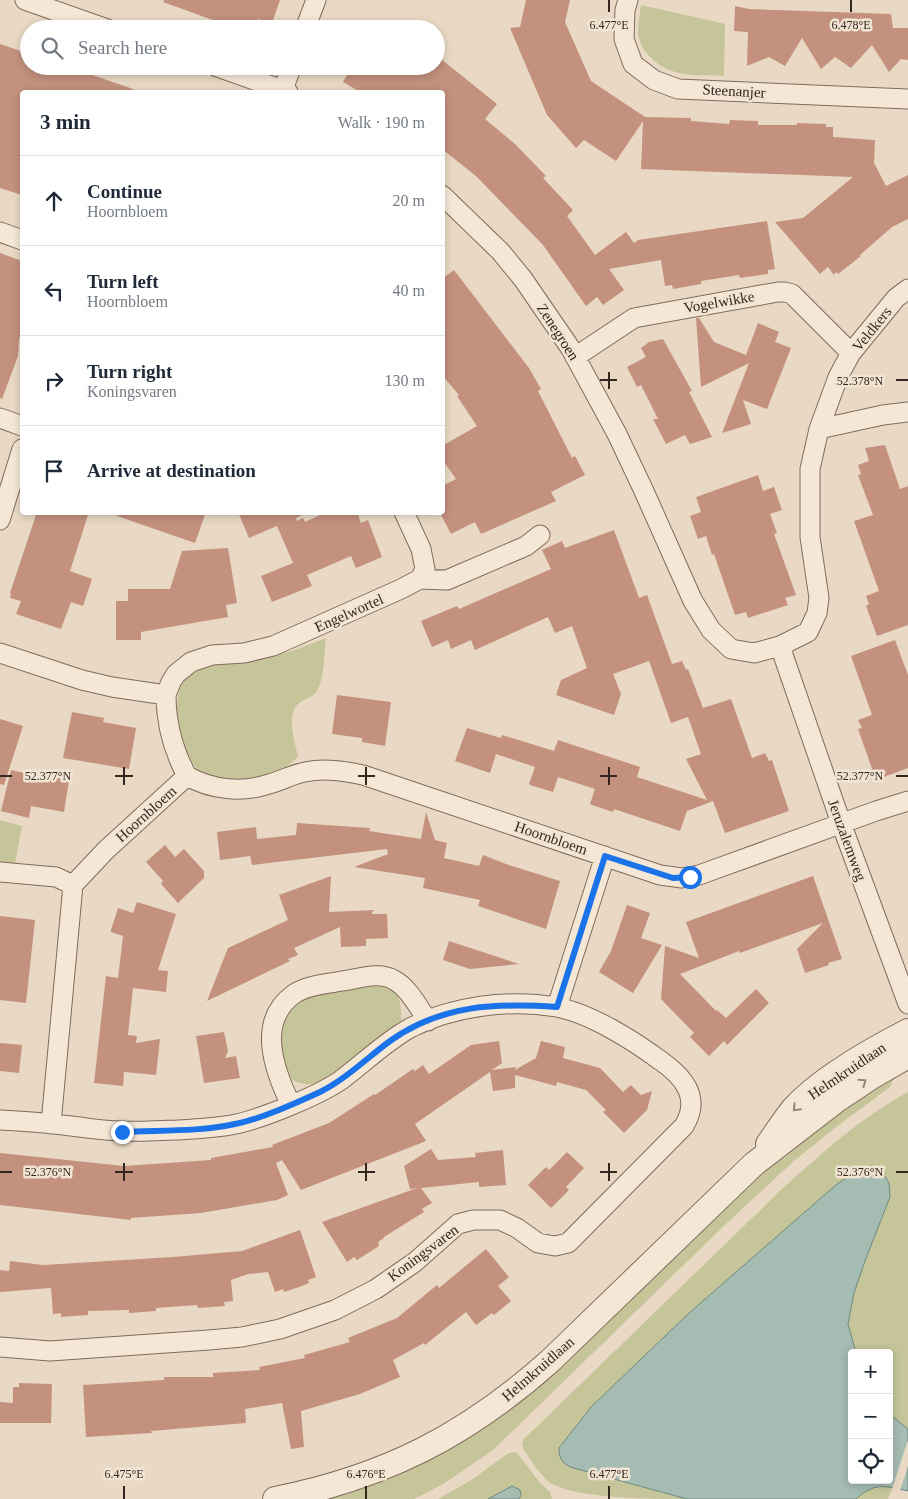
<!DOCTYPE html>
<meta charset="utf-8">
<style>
:root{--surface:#fff;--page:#f6f6f7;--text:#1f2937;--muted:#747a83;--line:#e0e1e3}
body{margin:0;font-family:Georgia,serif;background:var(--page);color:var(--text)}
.controls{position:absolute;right:15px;bottom:15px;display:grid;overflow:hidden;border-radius:5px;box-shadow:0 2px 8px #0003}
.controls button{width:45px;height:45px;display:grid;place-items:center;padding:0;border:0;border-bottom:1px solid var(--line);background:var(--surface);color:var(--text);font:25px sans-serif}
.stop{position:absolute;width:15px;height:15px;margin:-11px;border:4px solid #1a73e8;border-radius:50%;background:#fff}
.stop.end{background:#1a73e8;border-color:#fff;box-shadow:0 1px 5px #0008}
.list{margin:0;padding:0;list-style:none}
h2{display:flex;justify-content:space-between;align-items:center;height:65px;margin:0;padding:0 20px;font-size:21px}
h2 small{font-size:16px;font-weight:400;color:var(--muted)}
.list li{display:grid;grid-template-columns:32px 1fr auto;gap:15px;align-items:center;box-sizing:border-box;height:90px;padding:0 20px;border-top:1px solid var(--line)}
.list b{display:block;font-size:19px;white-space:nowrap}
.list p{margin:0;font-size:16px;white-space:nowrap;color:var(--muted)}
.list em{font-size:16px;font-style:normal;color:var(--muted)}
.icon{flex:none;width:28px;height:28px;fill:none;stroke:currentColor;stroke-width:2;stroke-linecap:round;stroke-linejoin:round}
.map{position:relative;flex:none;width:908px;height:1499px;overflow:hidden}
.search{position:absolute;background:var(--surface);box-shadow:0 2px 8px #0003;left:20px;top:20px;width:425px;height:55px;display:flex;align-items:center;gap:12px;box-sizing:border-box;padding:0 18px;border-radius:28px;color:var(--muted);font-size:19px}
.panel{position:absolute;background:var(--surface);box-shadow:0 2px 8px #0003;left:20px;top:90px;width:425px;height:425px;border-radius:5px}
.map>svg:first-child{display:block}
.green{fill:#c5c599}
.water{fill:#a5bcb2;stroke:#6d897f}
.pier{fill:#e9d9c4}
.building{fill:#c3917e}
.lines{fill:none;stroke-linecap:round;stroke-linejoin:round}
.minor-casing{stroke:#816b5c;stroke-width:21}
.tertiary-casing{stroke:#816b5c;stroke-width:26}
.minor{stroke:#f5e7d6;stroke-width:19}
.tertiary{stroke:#f5e7d6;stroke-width:24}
.oneway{stroke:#94867a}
.route{stroke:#1a73e8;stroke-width:6}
.ticks{fill:none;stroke:#33261f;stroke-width:2}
.labels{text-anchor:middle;stroke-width:5;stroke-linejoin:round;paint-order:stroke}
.street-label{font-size:15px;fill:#33261f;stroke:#f1e4d3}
.ticks-label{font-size:12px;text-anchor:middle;fill:#33261f;stroke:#f1e4d3;stroke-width:5;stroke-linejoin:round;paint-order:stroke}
</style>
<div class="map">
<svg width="908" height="1499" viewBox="0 0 908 1499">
<rect width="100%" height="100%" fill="#e9d9c4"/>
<path class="green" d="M641 5 725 24 724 76C711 75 697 76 684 74 663 71 640 55 638 32 638 23 640 14 641 5Z
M326 638C324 654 325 676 317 691 313 698 303 699 298 704 286 716 295 742 298 757 293 761 288 766 282 769 259 784 224 782 199 773L186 753 180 737 176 711 180 684 188 675 209 665 251 661 275 654 292 651Z
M0 820 22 826 15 864 0 862Z
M369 985C394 987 403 994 401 1020 376 1039 345 1073 316 1083 306 1087 291 1082 286 1073 284 1069 284 1062 283 1058 279 1035 276 1015 299 1001 317 990 349 989 369 985Z
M891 1072 894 1078 890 1087 840 1124 795 1160 728 1222 493 1450 445 1483 414 1499H322L481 1429 517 1404 577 1352 766 1167Z
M908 1092V1429L892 1416 889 1410V1353H856C853 1344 848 1332 848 1322 851 1278 877 1238 890 1197L837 1184 688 1314 591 1407 559 1448 570 1467 687 1499C653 1499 577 1499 550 1483 540 1475 532 1461 524 1450L522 1445 524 1439 784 1187C823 1152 862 1117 908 1092Z
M513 1452 517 1453 541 1484 550 1492 552 1499H438L473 1479 507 1454Z
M890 1486H893L888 1499H856L867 1490Z"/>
<path class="water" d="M872 1166 881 1170 889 1183 890 1197 865 1261 854 1293 848 1324 856 1353H852V1480H889V1410L892 1416 908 1429V1491C886 1486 874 1482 856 1499H687L570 1467C561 1462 559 1457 559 1448L591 1407 688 1314 837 1184 864 1167Z
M512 1486 520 1490 521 1495 519 1499H488Z"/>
<path class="pier" d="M908 1440V1466L900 1491 892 1489Z"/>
<path class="building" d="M164 0H280L272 23 258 19 255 29H219L221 23 163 2Z
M526 0H570L565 22 591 81 645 117 691 118V121L729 124 730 120 758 121V125H797V123L826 124V127H833V137L875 140 874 163 886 186 908 175V219L892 227 860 255 861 256 838 274 836 272 834 275 828 267 820 274 775 222 803 218 853 177 641 169 643 121 616 161 584 140 576 148 547 115 510 28 520 27Z
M735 6 749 9 891 14 893 28H908V60L901 59 889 72 872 45 851 68 835 57 821 69 802 38 785 66 769 57 747 66 748 32 734 31Z
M0 44 29 54V66H66L133 89V92H22V195L0 188Z
M436 55 497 104 485 119 515 144 546 176 543 178 573 210 567 216 595 255 626 232 634 243 638 240 767 221 775 269 768 270V274L740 278 739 275 701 281V284L673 289 672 285 665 286 661 260 609 269 624 290 603 305 597 297 586 306 543 245 476 176 442 149V92H360L343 82 352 66H436Z
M0 253 22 261V330L19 340 18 356 2 399 0 398Z
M454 270 529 368 541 389 538 391 572 458 575 456 585 475 551 492 556 501 481 534 475 522 451 534 441 515 442 486 456 479 442 459V446L477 426 457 396 459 395 442 375V279Z
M696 318H699L714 342 746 355 758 323 779 332 775 342 791 348 767 409 743 400 751 424 722 433 749 363 701 387Z
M663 339 692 391 689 392 712 437 690 444 685 435 666 444 653 419H658L641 385 637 387 627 367 646 357 641 348 649 342Z
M885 445 900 489 908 486V625L877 636 866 606 869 604 866 596 879 591 854 521 873 515 858 475 861 474 858 465 869 461 865 448Z
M758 475 763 491 774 487 782 510 770 514 777 533 774 534 796 595 785 598 788 605 748 618 746 612 735 615 714 554 712 555 706 536 698 539 690 516 701 512 696 497Z
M37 512H89L70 571 92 579 83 606 71 602 61 629 16 614 21 601 10 598 11 594 10 593Z
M118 512H206L195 543 117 516Z
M238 512H309L296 518 297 521 303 518 305 522 326 512H357L361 523 368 520 382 557 356 568 351 556 307 575 312 586 272 602 261 576 293 563 277 526 249 538Z
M614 530 639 598 647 595 672 664 682 661 686 670 688 669 703 708 731 699 752 758 765 753 769 761 772 760 789 811 725 833 713 801 687 811 680 831 614 809 613 812 592 805 590 804 595 789 558 777 553 792 530 785 529 784 535 767 496 754 490 773 455 761 467 728 501 738 502 735 554 751 558 740 640 767 637 777 707 800 686 759 701 754 688 717 671 723 649 661 613 674 621 694 614 715 556 695 561 680 587 668 572 626 555 633 548 617 475 650 471 640 451 649 448 640 432 647 421 621 457 606 459 609 551 569 542 550 562 541 565 548Z
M228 548 237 603 226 605 228 617 141 632V640H116V601H128V589H170L182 551Z
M895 640 908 675V768L876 780 858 729 862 728 858 720 872 715 851 656Z
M337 695 391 702 385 746 362 742V738L332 734Z
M72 712 104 718 103 722 136 728 129 769 63 758Z
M0 719 23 726 4 785 0 784Z
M11 770 51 779 52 777 69 780 64 812 31 806 29 818 1 811Z
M426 812 435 840 447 843 444 858 479 866 483 855 506 864 560 881 546 929 478 906 480 900 423 888 425 878 354 867 388 854 387 849 252 865 250 856 220 860 217 832 256 827 257 839 296 835 297 823 370 828 369 831 421 839Z
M165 845 175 857 184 849 204 871V878L178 903 161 884 163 881 146 862Z
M331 876 329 912 375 910 372 912V914H387L388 938 366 939V946L341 947 340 927 294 948 298 955 288 959 290 961 207 1001 228 948 288 920 279 895Z
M813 876 842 959 828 963 829 965 805 973 797 949 823 923 740 953 739 951 680 974 716 1011 717 1010 726 1018 756 989 769 1003 727 1045 724 1041 709 1056 690 1037 694 1033 661 999 665 946 699 958 686 922Z
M137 902 176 914 158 970 168 971 166 992 133 988 128 1035 137 1036 136 1043 160 1039 156 1075 124 1072 123 1086 94 1083 106 976 118 978 123 936 111 932V930L118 908 133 913Z
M627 905 650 913 641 938 662 945 633 993 599 972 611 951Z
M0 916 35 920 26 1003 0 1000Z
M449 941 519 964 470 969 443 960Z
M224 1032 228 1051 225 1058 236 1056 240 1078 204 1083 196 1036Z
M499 1041 502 1063 492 1070 516 1067 515 1070 536 1058 541 1041 565 1047 563 1058 600 1068 623 1092 631 1085 641 1095 652 1091 647 1110 624 1133 603 1112 606 1110 586 1090 557 1082 556 1086 515 1075V1088L493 1091 490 1072 415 1124 426 1141 301 1190 282 1160 276 1163 288 1195 277 1200 201 1213 131 1218V1220L0 1205V1153L124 1166 211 1160V1158L273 1147 272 1145 329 1123 374 1094 375 1095 413 1069 415 1071 423 1065 429 1074 471 1045Z
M0 1043 22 1045 19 1073 0 1071Z
M431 1149 438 1160 476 1157 475 1153 503 1150 506 1185 479 1187V1182L421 1188 432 1203 422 1209 424 1212 384 1237V1238L378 1242 379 1246 357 1260 354 1257 347 1262 322 1222 417 1188 410 1189 404 1166Z
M567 1152 584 1168 566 1187 569 1190 551 1208 528 1185 546 1167 549 1170Z
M300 1230 316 1277 308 1280 309 1283 299 1287 284 1292 283 1289 275 1292 268 1272 248 1274 231 1280 233 1301 224 1302 225 1306 198 1308 197 1305 156 1308V1311L129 1313V1310L88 1311V1315L61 1317V1313L53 1314 51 1288 0 1292V1270L9 1271 10 1261 43 1265 173 1257 242 1251Z
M486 1249 509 1277 498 1286 511 1301 494 1315 492 1313 476 1325 466 1312 425 1345 424 1343 393 1360 400 1377 360 1394 301 1411 304 1447 291 1449 282 1403 245 1409 246 1423 151 1431 152 1433 86 1437 83 1385 164 1380V1377H213V1373L260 1370 259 1367 305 1358 304 1355 350 1342 348 1338 397 1318 437 1285 439 1288Z
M19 1383 52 1384 51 1423H0V1402L13 1403V1387H19Z"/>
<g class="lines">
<defs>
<path id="minor" d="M25 0 107 29
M628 0 625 10 624 39 633 64 654 80 678 89 908 99
M305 29 316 0
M215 66 288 92
M283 89 292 66
M442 195 500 251 523 279 571 349 617 434 643 489 693 601 711 630 731 649 754 653 780 646 808 632 817 613 819 598 810 537V469L819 429 838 377 851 353 896 298 908 289
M0 232 22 240
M575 357 634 318 778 292H785L792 294 851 353
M0 418 22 426
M819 429 883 415 908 412
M404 512 421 549 425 569 420 579
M0 520 22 449
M780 646 841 823 908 1004
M0 653 82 680 112 687 166 695 171 682 176 674 191 662 212 655 244 653 273 646 401 589 420 579 447 580 526 546 540 535
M166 695C166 725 173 750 187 776
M0 872 56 877 73 885
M557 1007 605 856
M291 1105C274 1070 256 1021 294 994 307 985 327 984 342 981 358 979 379 971 394 980 408 987 419 1008 428 1021
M0 1120C24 1121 47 1123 71 1126 88 1128 105 1131 122 1131 140 1132 159 1130 177 1130 196 1129 217 1128 236 1124 263 1118 318 1096 341 1080 364 1063 385 1042 410 1028 453 1006 509 999 556 1007 590 1013 634 1041 661 1061 684 1077 701 1098 684 1126L568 1243 555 1246 538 1243 517 1228 500 1220H473L458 1224 415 1262 376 1289 335 1310 280 1329 242 1337 209 1340 50 1351 0 1347
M51 1124 73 885 106 850 187 776C212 790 242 793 269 784 281 781 293 774 305 772 325 768 344 771 363 775L660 875 682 878 699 875 876 811 908 801"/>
<path id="tertiary" d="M768 1144C776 1133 784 1120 793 1109 820 1079 871 1050 908 1031
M275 1499C385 1477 466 1436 550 1361L754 1164 837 1100 873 1076 908 1056"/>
</defs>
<use href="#minor" class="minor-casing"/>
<use href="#tertiary" class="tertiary-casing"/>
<use href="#minor" class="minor"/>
<use href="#tertiary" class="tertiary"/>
</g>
<defs><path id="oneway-chevron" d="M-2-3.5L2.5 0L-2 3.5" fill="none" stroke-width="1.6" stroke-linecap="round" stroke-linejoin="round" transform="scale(1.25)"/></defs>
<g class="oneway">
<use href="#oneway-chevron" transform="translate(863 1082) rotate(-35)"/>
<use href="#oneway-chevron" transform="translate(796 1108) rotate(134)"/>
</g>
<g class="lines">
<path class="route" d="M122 1132C159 1130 199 1132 235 1124 261 1119 296 1103 320 1092 346 1079 367 1058 390 1041 442 1004 497 1003 557 1007L605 856 673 878 690 877"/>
</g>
<path class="ticks" d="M609 0V12M851 0V12M609 372V389M600 380H617M896 380H908M124 767V785M366 767V785M609 767V785M0 776H12M115 776H133M358 776H375M600 776H617M896 776H908M124 1163V1181M366 1163V1181M609 1163V1181M0 1172H12M115 1172H133M358 1172H375M600 1172H617M896 1172H908M124 1486V1499M366 1486V1499M609 1486V1499"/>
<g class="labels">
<g class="street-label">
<text transform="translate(734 91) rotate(3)" y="5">Steenanjer</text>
<text transform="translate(719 302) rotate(-10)" y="5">Vogelwikke</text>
<text transform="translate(872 329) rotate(-51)" y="5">Veldkers</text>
<text transform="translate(558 332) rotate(57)" y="5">Zenegroen</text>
<text transform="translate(349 613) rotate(-24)" y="5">Engelwortel</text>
<text transform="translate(146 814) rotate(-42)" y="5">Hoornbloem</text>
<text transform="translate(551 838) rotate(19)" y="5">Hoornbloem</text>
<text transform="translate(847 840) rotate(70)" y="5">Jeruzalemweg</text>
<text transform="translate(847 1071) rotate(-34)" y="5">Helmkruidlaan</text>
<text transform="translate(423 1253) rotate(-37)" y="5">Koningsvaren</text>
<text transform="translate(538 1369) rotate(-41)" y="5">Helmkruidlaan</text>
</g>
</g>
<g class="ticks-label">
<text x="609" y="29">6.477°E</text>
<text x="851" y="29">6.478°E</text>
<text x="860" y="385">52.378°N</text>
<text x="48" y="780">52.377°N</text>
<text x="860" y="780">52.377°N</text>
<text x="48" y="1176">52.376°N</text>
<text x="860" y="1176">52.376°N</text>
<text x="124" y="1478">6.475°E</text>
<text x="366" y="1478">6.476°E</text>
<text x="609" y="1478">6.477°E</text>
</g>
</svg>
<div class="controls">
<button>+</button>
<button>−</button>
<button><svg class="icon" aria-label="locate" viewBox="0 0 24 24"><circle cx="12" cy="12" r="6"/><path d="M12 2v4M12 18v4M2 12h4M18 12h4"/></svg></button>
</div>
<div class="stop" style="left:690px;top:877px"></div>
<div class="stop end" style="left:122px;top:1132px"></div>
<div class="search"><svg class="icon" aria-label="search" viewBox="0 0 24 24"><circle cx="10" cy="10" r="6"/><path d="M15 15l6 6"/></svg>Search here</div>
<section class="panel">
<h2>3 min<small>Walk · 190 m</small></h2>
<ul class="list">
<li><svg class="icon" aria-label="ahead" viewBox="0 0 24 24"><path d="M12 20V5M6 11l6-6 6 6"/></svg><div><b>Continue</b><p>Hoornbloem</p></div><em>20 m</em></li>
<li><svg class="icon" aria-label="left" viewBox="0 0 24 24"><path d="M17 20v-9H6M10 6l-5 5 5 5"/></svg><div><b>Turn left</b><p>Hoornbloem</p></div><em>40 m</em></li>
<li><svg class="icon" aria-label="right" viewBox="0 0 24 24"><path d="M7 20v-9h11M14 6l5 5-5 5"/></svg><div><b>Turn right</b><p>Koningsvaren</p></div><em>130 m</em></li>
<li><svg class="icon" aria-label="arrive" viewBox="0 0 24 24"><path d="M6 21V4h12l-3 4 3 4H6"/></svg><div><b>Arrive at destination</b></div></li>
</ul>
</section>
</div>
